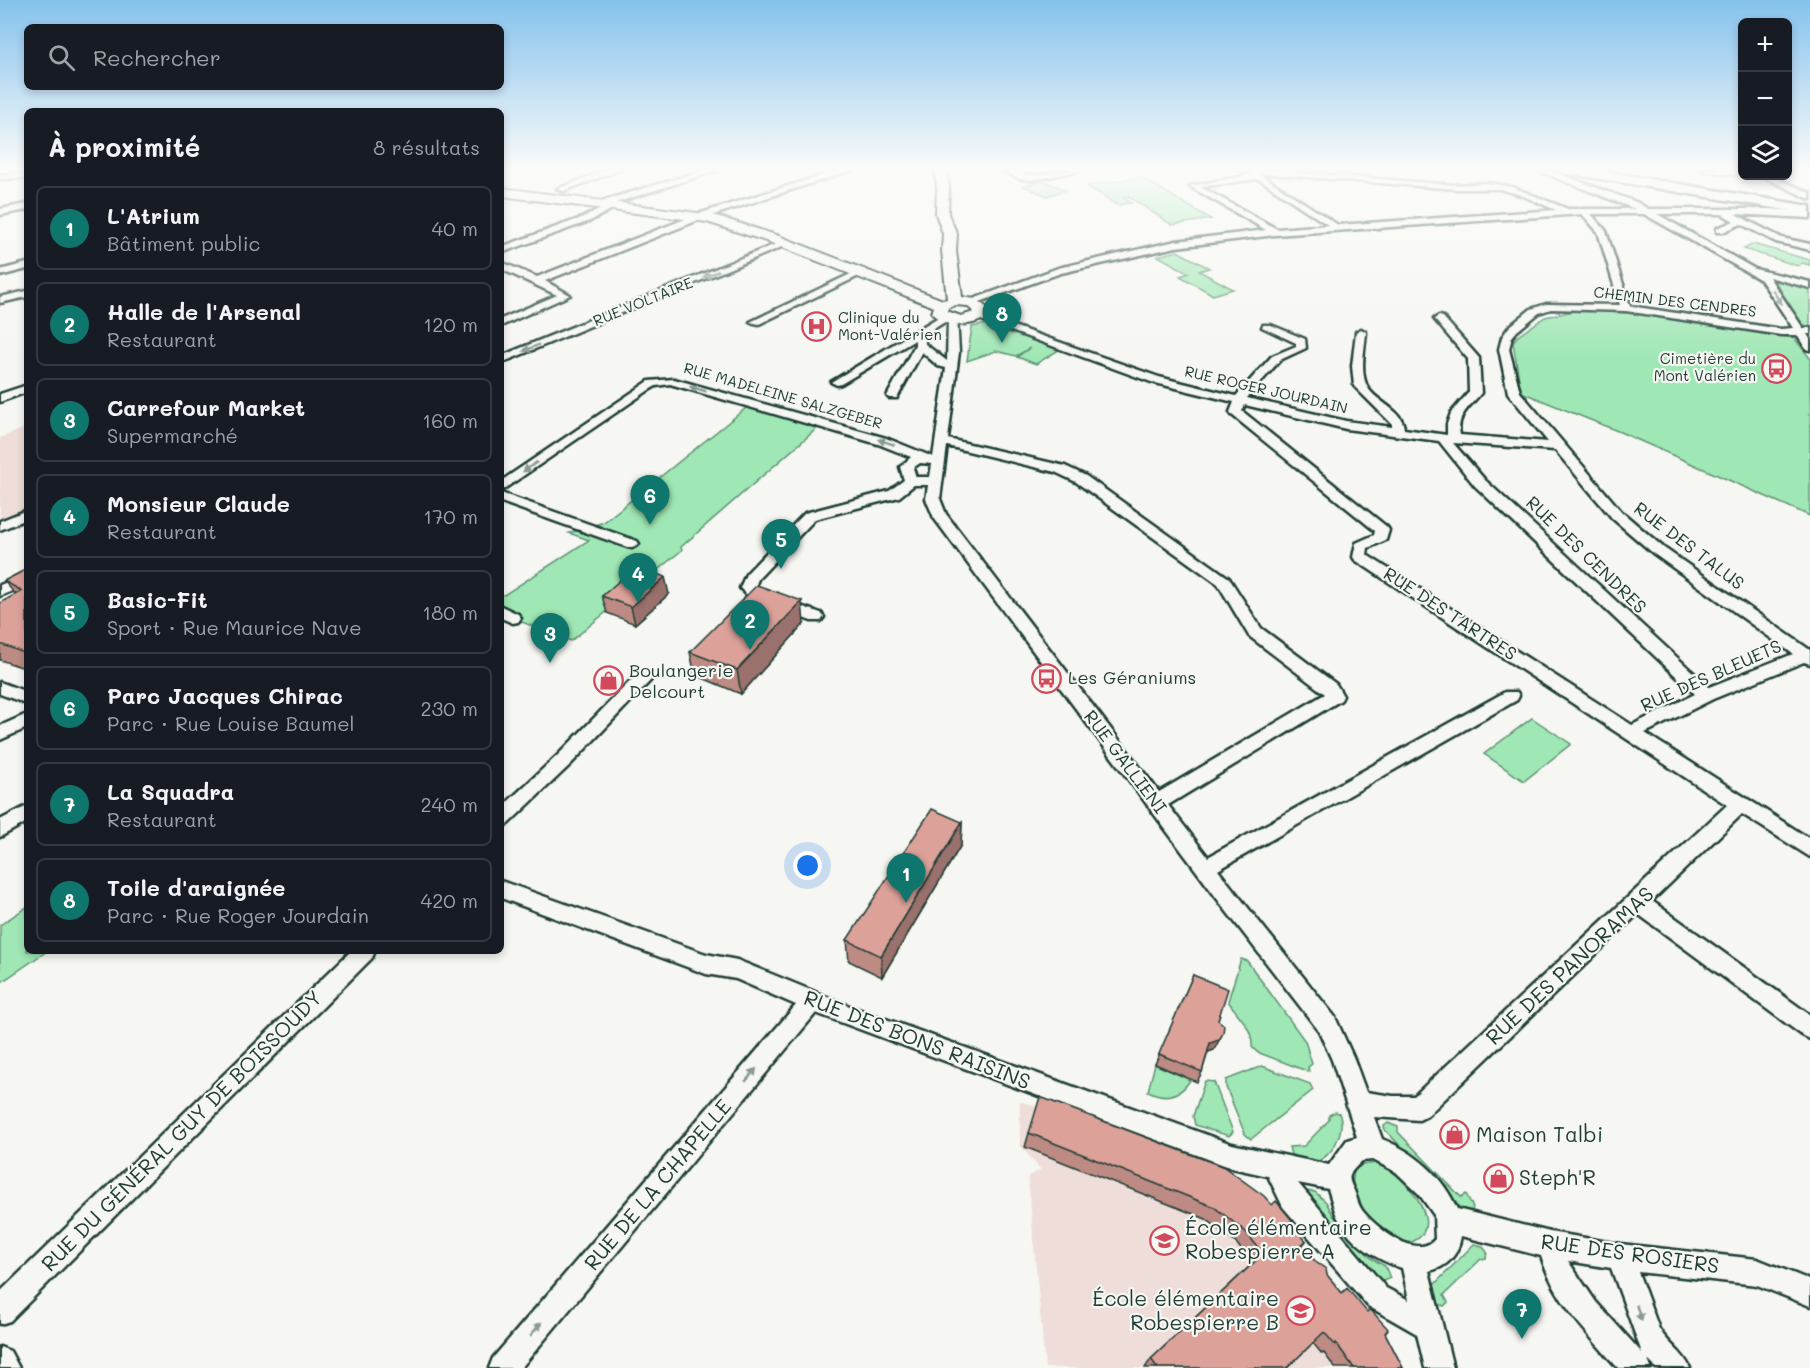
<!DOCTYPE html>
<html lang="fr">
<meta charset="utf-8">
<style>
:root{--surface:#171b24;--page:#242831;--text:#f1f3f6;--muted:#9ea1a6;--line:#363941;--accent:#0f766e}
body{margin:0;font-family:Mali,sans-serif;background:var(--page);color:var(--text)}
.controls{position:absolute;right:18px;top:18px;display:grid;overflow:hidden;border-radius:9px;box-shadow:0 3px 9px #0003}
.controls button{width:54px;height:54px;display:grid;place-items:center;padding:0;border:0;border-bottom:2px solid var(--line);background:var(--surface);color:var(--text);font:30px sans-serif}
.you{position:absolute;left:808px;top:866px;width:21px;height:21px;margin:-15px;border:4px solid #fff;border-radius:50%;background:#1a73e8;box-shadow:0 0 0 9px #1a73e833}
.badge{display:grid;place-items:center;width:39px;height:39px;border-radius:50%;background:var(--accent);color:#fff;font-size:20px;font-weight:700}
.pin{position:absolute;translate:-50% -50px;filter:drop-shadow(0 2px 3px #0008)}
.pin::after{content:'';position:absolute;top:32px;width:21px;height:18px;background:inherit;clip-path:polygon(0 0,100% 0,50% 100%)}
.list{margin:0;padding:0;list-style:none}
h2{display:flex;justify-content:space-between;align-items:center;height:78px;margin:0;padding:0 24px;font-size:26px}
h2 small{font-size:20px;font-weight:400;color:var(--muted)}
.list li{display:grid;grid-template-columns:39px 1fr auto;gap:18px;align-items:center;box-sizing:border-box;height:84px;margin:0 12px 12px;padding:0 12px;border:2px solid var(--line);border-radius:9px}
.list b{display:block;font-size:22px;white-space:nowrap}
.list p{margin:0;font-size:20px;white-space:nowrap;color:var(--muted)}
.list em{font-size:20px;font-style:normal;color:var(--muted)}
.icon{flex:none;width:33px;height:33px;fill:none;stroke:currentColor;stroke-width:2;stroke-linecap:round;stroke-linejoin:round}
.map{position:relative;flex:none;width:1810px;height:1368px;overflow:hidden}
.search{position:absolute;background:var(--surface);box-shadow:0 3px 9px #0003;left:24px;top:24px;width:480px;height:66px;display:flex;align-items:center;gap:15px;box-sizing:border-box;padding:0 21px;border-radius:9px;color:var(--muted);font-size:22px}
.panel{position:absolute;background:var(--surface);box-shadow:0 3px 9px #0003;left:24px;top:108px;width:480px;height:846px;border-radius:9px}
.map>svg:first-child{display:block}
.built{fill:#eeddd8}
.green{fill:#9fe7b4;stroke:#5f9274;stroke-width:1.5}
.lines{fill:none;stroke-linecap:round;stroke-linejoin:round}
.street-casing{stroke:#1f3d34;stroke-width:5}
.secondary-casing{stroke:#1f3d34;stroke-width:4}
.primary-casing{stroke:#1f3d34;stroke-width:5}
.street{fill:#f6f6f2;fill-rule:evenodd}
.secondary{fill:#f6f6f2;fill-rule:evenodd}
.primary{fill:#f6f6f2;fill-rule:evenodd}
.wall{fill:#bd8b84;stroke:#1f3d34;stroke-width:1.5}
.shaded-wall{fill:#9a716c;stroke:#1f3d34;stroke-width:1.5}
.building{fill:#dca29a;stroke:#1f3d34;stroke-width:1.5}
.oneway{fill:#8a9a93}
.labels{text-anchor:middle;stroke-width:4.5;stroke-linejoin:round;paint-order:stroke}
.far-street-label{font-size:15px;fill:#1f3d34;stroke:#f6f6f2}
.far-poi-label{font-size:15px;fill:#1f3d34;stroke:#f6f6f2;text-anchor:start}
.street-label{font-size:18px;fill:#1f3d34;stroke:#f6f6f2}
.poi-label{font-size:18px;fill:#1f3d34;stroke:#f6f6f2;text-anchor:start}
.near-street-label{font-size:21px;fill:#1f3d34;stroke:#f6f6f2}
.near-poi-label{font-size:21px;fill:#1f3d34;stroke:#f6f6f2;text-anchor:start}
</style>
<div class="map">
<svg width="1810" height="1368" viewBox="0 0 1810 1368">
<rect width="100%" height="100%" fill="#f6f6f2"/>
<filter id="ink" filterUnits="userSpaceOnUse"><feTurbulence type="fractalNoise" baseFrequency=".0167" numOctaves="2"/><feDisplacementMap in="SourceGraphic" scale="12" xChannelSelector="R" yChannelSelector="G"/><feConvolveMatrix kernelMatrix="1 2 1 2 8 2 1 2 1" color-interpolation-filters="sRGB"/></filter>
<g filter="url(#ink)">
<path class="built" d="M27 427V507L0 519V438Z
M1020 1102 1043 1107 1223 1182 1387 1368H1045L1028 1176 1041 1170 1020 1145Z"/>
<path class="green" d="M1140 177 1211 219 1172 225 1128 196 1123 197 1131 203 1117 205 1087 186Z
M1044 181 1066 190 1047 196 1023 186Z
M1753 244 1810 260V265L1802 263 1798 266 1744 249Z
M1177 251 1209 268 1199 271 1233 289 1213 295 1180 276 1189 273 1158 256Z
M1774 280 1810 287V327L1802 324Z
M1579 310 1661 315 1794 338 1810 358V516L1620 432 1521 392 1513 342 1518 336 1545 317Z
M987 324 1059 350 1036 364 1017 357 1030 348 1016 356 996 351 967 361 972 327Z
M751 404 822 424 681 547 682 550 571 641 501 614V594L504 595 589 540 569 533 604 522Z
M1532 718 1571 744 1524 781 1484 754Z
M27 907V951H47L0 983V925Z
M1241 959 1247 961 1305 1041 1312 1064 1308 1067 1309 1072 1257 1052 1252 1047C1253 1027 1238 1016 1228 1001Z
M1155 1064 1190 1080C1180 1097 1165 1099 1148 1091Z
M1262 1066 1310 1084 1313 1090 1251 1139 1245 1134 1226 1087V1080Z
M1205 1081 1214 1082 1233 1132 1229 1136 1195 1125 1193 1116Z
M1335 1112 1339 1113C1347 1131 1331 1161 1311 1163 1306 1163 1298 1159 1292 1158L1289 1147 1304 1146 1329 1120V1115Z
M1388 1123 1398 1127V1132L1461 1197 1466 1194 1473 1207 1471 1213 1464 1212 1385 1130 1384 1126Z
M1376 1163C1393 1169 1407 1183 1417 1198 1426 1213 1432 1232 1414 1241 1410 1243 1405 1243 1401 1242 1382 1236 1359 1212 1354 1193 1351 1186 1353 1178 1354 1170L1362 1165Z
M1305 1191 1315 1192 1326 1202 1333 1215 1371 1258 1385 1266 1390 1278 1380 1282 1301 1195Z
M1474 1244 1482 1246 1487 1252 1486 1258 1481 1259 1444 1295 1448 1302 1444 1306 1439 1304 1428 1291Z"/>
<g class="lines">
<defs>
<path id="street" d="M612 168H624L564 191 557 189Z
M712 168H725L615 203 617 205 616 207 590 221 501 253V247L584 217 606 205H602V201Z
M846 168H859L704 218 545 281 570 295 501 326V319L557 295 501 269V262L537 277 698 214Z
M997 168C1010 168 1021 176 1034 175 1055 174 1074 168 1095 168L1032 180 1020 179Z
M1241 168 1456 185 1487 183 1512 187 1568 209H1635L1531 168H1543L1636 202 1648 209H1768L1810 212V218L1735 214 1782 238 1810 244V250L1776 242 1741 224 1723 232H1717V228L1734 221 1722 214H1657L1755 269 1810 282V288L1769 277 1803 328H1810V334H1807L1810 339V350L1806 349 1797 335H1781L1626 311 1551 309 1539 313 1517 331 1512 337 1509 349 1520 392 1622 512 1664 548 1810 650V664L1804 662 1713 699 1645 733 1810 839V857L1742 814 1652 901 1810 1015V1039L1802 1035 1638 914 1427 1116 1419 1120 1374 1117 1382 1139C1415 1152 1443 1176 1457 1209L1550 1232 1620 1244 1757 1259 1810 1280V1306L1757 1285 1638 1272 1659 1329C1668 1344 1683 1352 1690 1368H1656L1648 1360 1651 1368H1618C1587 1333 1555 1301 1541 1256L1461 1236C1458 1255 1448 1267 1429 1271L1453 1368H1425L1417 1334 1368 1306 1283 1207 1268 1176 1232 1168 816 1013 521 1368H489L493 1358 796 1005 736 979 706 974 501 898V881L706 954 737 960 847 1005 1232 1144 1329 1165 1347 1140 1357 1137 1332 1060 1319 1031 1224 908 934 518 926 499 928 485H914L899 497 815 519 758 579 755 587 760 592 821 613 824 617 821 621H811L750 598 740 588 746 574 805 513 889 491 904 480 900 467 911 457 878 444 670 384 656 386 649 390 501 491V481L649 381 674 379 886 438 933 457 946 368 938 366 922 352 897 398H889L887 396 915 345V340L841 384 837 385 831 382 942 315 957 317 959 352 948 439 1065 466 1086 476 1229 578 1261 628 1336 684 1343 696 1341 700 1168 805 1208 857 1505 692H1517L1519 696 1517 700 1218 870 1335 1017 1354 1059 1366 1092 1393 1096H1414L1727 805 1355 560 1353 557 1356 543 1374 535 1375 531 1232 415 1230 412 1234 402 1151 382 973 317 982 315 1159 377 1236 396 1272 356 1296 346V343L1262 327 1263 325H1271L1305 339 1306 348 1280 360 1247 398 1346 421 1392 427V424L1354 386 1352 366 1356 332 1361 329 1366 332C1365 347 1360 369 1366 384 1372 401 1404 409 1404 429L1447 435V424L1451 413 1469 392 1468 359 1434 319 1439 316 1443 317 1479 358 1481 393C1470 407 1456 415 1460 435L1548 442 1508 393 1499 349 1502 337 1509 327 1531 309 1546 304 1620 305 1598 232 1582 214 1275 235 1176 247 1061 273 974 304 965 302 1058 268 1176 241 1266 230 1189 186 1250 175 1249 172 1241 171ZM1258 173 1456 189H1500L1521 195 1556 210 1338 225ZM1257 179 1262 181 1328 225 1277 229 1201 187ZM1591 214H1644L1761 280 1793 328 1781 329 1630 306 1606 231ZM948 320 947 361 925 344V334ZM1245 405 1346 429 1439 441 1475 486 1695 694 1632 725 1367 555 1368 548 1386 540 1389 530 1387 527 1242 411ZM1453 443 1555 450 1612 518 1654 554 1793 654 1709 687 1485 480ZM947 446 1055 472 1076 482 1218 584 1249 636 1325 694 1159 792 946 514 940 499ZM920 463 932 464 930 477H916L913 468ZM1373 1160 1396 1172 1419 1194 1434 1215 1435 1239C1416 1261 1374 1226 1362 1210 1358 1204 1357 1199 1355 1193 1353 1187 1348 1181 1350 1175 1352 1170 1358 1165 1362 1161ZM1298 1183 1328 1189C1332 1200 1334 1211 1339 1220 1352 1244 1377 1260 1402 1268L1409 1300 1386 1288ZM1568 1261 1611 1268 1642 1353 1596 1302Z
M1699 168 1742 172V176H1745H1742L1703 170Z
M27 174V178L0 179V175Z
M1761 176H1771L1810 193V199Z
M27 204V210L0 215V209Z
M781 242 789 244 501 363V356Z
M27 263V269L0 276V270Z
M857 271 865 273 759 324 750 322Z
M27 291V297L0 303V297Z
M27 385V392L0 402V394Z
M501 493 637 541 639 544 632 548 627 547 501 502Z
M27 510V519L0 530V521Z
M27 574V585L0 596V585Z
M501 606 518 614 521 618 518 622 513 623 501 618Z
M645 670 651 672 653 676 651 680 571 764 508 824 501 827V808L559 754 639 672Z
M0 682 27 692V704L0 694Z
M27 714V728L0 740V726Z
M27 806V822L0 837V820Z
M351 951H375L372 958 10 1321 0 1324V1292Z
M0 1347 10 1351 19 1368H0Z"/>
<path id="secondary" d="M934 168H946L949 187 948 214 957 234 956 251 962 297 975 299 989 309 987 317C971 327 945 329 932 313L934 307 769 242 707 222 501 196V188L713 215 779 236 943 300 947 299 942 251 943 234 936 214 937 187ZM956 305 967 306 974 312 961 316 947 311 948 308Z"/>
<path id="primary" d="M1553 168H1584L1810 206V214L1559 172Z"/>
</defs>
<use href="#street" class="street-casing"/>
<use href="#secondary" class="secondary-casing"/>
<use href="#primary" class="primary-casing"/>
<use href="#street" class="street"/>
<use href="#secondary" class="secondary"/>
<use href="#primary" class="primary"/>
</g>
<path class="wall" d="M27 569V669L0 660V603L16 595 4 581Z
M669 594 635 624 607 613 602 596Z
M804 624 741 694 695 675 690 652Z
M962 822 961 845 882 977 849 961 847 940Z
M1193 975 1218 1020 1214 1050 1208 1052 1202 1072 1197 1082 1155 1064Z
M1029 1133 1272 1205 1306 1241 1302 1246 1327 1275 1342 1293 1385 1333 1403 1368H1335L1324 1353 1322 1354 1313 1343 1287 1368H1145L1151 1359 1252 1264 1237 1244 1206 1219 1025 1147Z"/>
<path class="shaded-wall" d="M665 577 669 594 635 624 631 607Z
M802 601 804 624 741 694 737 670Z
M962 822 961 845 882 977 881 956Z
M1223 1033 1214 1050 1206 1053 1210 1043Z"/>
<path class="building" d="M636 566 665 577 631 607 602 596Z
M27 569V654L0 644V603L22 591 4 581Z
M757 585 802 601 737 670 690 652Z
M932 809 962 822 881 956 847 940Z
M1193 975 1228 989 1218 1020 1224 1025 1223 1033 1219 1040 1210 1043 1202 1072 1159 1054Z
M1040 1097 1224 1167 1264 1196 1272 1205 1276 1201 1292 1220 1290 1222 1306 1241 1301 1245 1317 1263 1326 1269 1327 1275 1342 1293 1347 1288 1367 1312 1370 1309 1388 1329 1385 1333 1403 1368H1354L1336 1343 1335 1345 1324 1332 1287 1368H1156L1157 1367 1151 1359 1263 1254 1246 1232 1214 1207 1029 1133Z"/>
<defs><path id="oneway-solid" d="M-6-.8H1V-3.2L6.5 0L1 3.2V.8H-6Z" transform="scale(1.5)"/></defs>
<g class="oneway">
<use href="#oneway-solid" transform="translate(711 274) rotate(158)"/>
<use href="#oneway-solid" transform="translate(1777 297) rotate(58)"/>
<use href="#oneway-solid" transform="translate(531 348) rotate(157)"/>
<use href="#oneway-solid" transform="translate(698 389) rotate(-164)"/>
<use href="#oneway-solid" transform="translate(886 442) rotate(-162)"/>
<use href="#oneway-solid" transform="translate(530 467) rotate(145)"/>
<use href="#oneway-solid" transform="translate(751 1075) rotate(-50)"/>
<use href="#oneway-solid" transform="translate(1639 1313) rotate(71)"/>
<use href="#oneway-solid" transform="translate(536 1329) rotate(-50)"/>
</g>
</g>
<linearGradient id="sky" x2="0" y2="1"><stop stop-color="#85c2ed"/><stop offset="0.47" stop-color="#fbfbf9"/><stop offset="1" stop-color="#fbfbf9" stop-opacity="0"/></linearGradient>
<rect width="1810" height="360" fill="url(#sky)"/>
<defs>
<symbol id="hospital-ring" viewBox="-11 -11 22 22"><circle r="9.5" fill="#f6f6f2" stroke="#d1495b" stroke-width="1.5"/><path d="M-5-5h3v3.5h4V-5h3V5h-3V1.5h-4V5h-3Z" fill="#d1495b"/></symbol>
<symbol id="bus-ring" viewBox="-11 -11 22 22"><circle r="9.5" fill="#f6f6f2" stroke="#d1495b" stroke-width="1.5"/><path d="M-5-6H5V4H4V6H2V4H-2V6H-4V4H-5ZM-3.5-4V0h7V-4ZM-3.5 1.2v1.5H-2V1.2ZM2 1.2v1.5H3.5V1.2Z" fill="#d1495b"/></symbol>
<symbol id="shop-ring" viewBox="-11 -11 22 22"><circle r="9.5" fill="#f6f6f2" stroke="#d1495b" stroke-width="1.5"/><path d="M-5-2.5h2.3a2.7 3.5 0 0 1 5.4 0H5L5.5 6h-11ZM-1.5-2.5h3a1.5 2.3 0 0 0-3 0Z" fill="#d1495b"/></symbol>
<symbol id="school-ring" viewBox="-11 -11 22 22"><circle r="9.5" fill="#f6f6f2" stroke="#d1495b" stroke-width="1.5"/><path d="M0-5L7-2L0 1L-7-2ZM-4 1L0 2.5L4 1V4Q0 6-4 4Z" fill="#d1495b"/></symbol>
</defs>
<g fill-rule="evenodd">
<use href="#hospital-ring" x="800" y="310" width="33" height="33"/>
<use href="#bus-ring" x="1760" y="352" width="33" height="33"/>
<use href="#bus-ring" x="1030" y="662" width="33" height="33"/>
<use href="#shop-ring" x="592" y="664" width="33" height="33"/>
<use href="#shop-ring" x="1438" y="1118" width="33" height="33"/>
<use href="#shop-ring" x="1482" y="1162" width="33" height="33"/>
<use href="#school-ring" x="1148" y="1224" width="33" height="33"/>
<use href="#school-ring" x="1284" y="1294" width="33" height="33"/>
</g>
<g class="labels">
<g class="far-street-label">
<text transform="translate(643 302) rotate(-22)" y="5">RUE VOLTAIRE</text>
<text transform="translate(1675 302) rotate(7)" y="5">CHEMIN DES CENDRES</text>
<text transform="translate(1266 390) rotate(13)" y="5">RUE ROGER JOURDAIN</text>
<text transform="translate(783 396) rotate(16)" y="5">RUE MADELEINE SALZGEBER</text>
</g>
<g class="far-poi-label">
<text x="838" y="323">Clinique du<tspan x="838" dy="17">Mont-Valérien</tspan></text>
<text x="1756" y="364" text-anchor="end">Cimetière du<tspan x="1756" dy="17">Mont Valérien</tspan></text>
</g>
<g class="street-label">
<text transform="translate(1689 546) rotate(37)" y="6">RUE DES TALUS</text>
<text transform="translate(1586 555) rotate(44)" y="6">RUE DES CENDRES</text>
<text transform="translate(1450 614) rotate(33)" y="6">RUE DES TARTRES</text>
<text transform="translate(1711 676) rotate(-24)" y="6">RUE DES BLEUETS</text>
<text transform="translate(1125 762) rotate(53)" y="6">RUE GALLIENI</text>
</g>
<g class="poi-label">
<text x="629" y="677">Boulangerie<tspan x="629" dy="21">Delcourt</tspan></text>
<text x="1068" y="684">Les Géraniums</text>
</g>
<g class="near-street-label">
<text transform="translate(1570 966) rotate(-43)" y="7">RUE DES PANORAMAS</text>
<text transform="translate(917 1040) rotate(21)" y="7">RUE DES BONS RAISINS</text>
<text transform="translate(182 1131) rotate(-45)" y="7">RUE DU GÉNÉRAL GUY DE BOISSOUDY</text>
<text transform="translate(658 1185) rotate(-50)" y="7">RUE DE LA CHAPELLE</text>
<text transform="translate(1630 1254) rotate(8)" y="7">RUE DES ROSIERS</text>
</g>
<g class="near-poi-label">
<text x="1476" y="1142">Maison Talbi</text>
<text x="1519" y="1185">Steph'R</text>
<text x="1185" y="1235">École élémentaire<tspan x="1185" dy="24">Robespierre A</tspan></text>
<text x="1279" y="1306" text-anchor="end">École élémentaire<tspan x="1279" dy="24">Robespierre B</tspan></text>
</g>
</g>
</svg>
<div class="controls">
<button>+</button>
<button>−</button>
<button><svg class="icon" aria-label="layers" viewBox="0 0 24 24"><path d="M12 4l9 5-9 5-9-5zM3 14l9 5 9-5"/></svg></button>
</div>
<div class="you"></div>
<div class="pin badge" style="left:906px;top:903px">1</div>
<div class="pin badge" style="left:750px;top:650px">2</div>
<div class="pin badge" style="left:550px;top:663px">3</div>
<div class="pin badge" style="left:638px;top:603px">4</div>
<div class="pin badge" style="left:781px;top:569px">5</div>
<div class="pin badge" style="left:650px;top:525px">6</div>
<div class="pin badge" style="left:1522px;top:1339px">7</div>
<div class="pin badge" style="left:1002px;top:343px">8</div>
<div class="search"><svg class="icon" aria-label="search" viewBox="0 0 24 24"><circle cx="10" cy="10" r="6"/><path d="M15 15l6 6"/></svg>Rechercher</div>
<section class="panel">
<h2>À proximité<small>8 résultats</small></h2>
<ul class="list">
<li><span class="badge">1</span><div><b>L'Atrium</b><p>Bâtiment public</p></div><em>40 m</em></li>
<li><span class="badge">2</span><div><b>Halle de l'Arsenal</b><p>Restaurant</p></div><em>120 m</em></li>
<li><span class="badge">3</span><div><b>Carrefour Market</b><p>Supermarché</p></div><em>160 m</em></li>
<li><span class="badge">4</span><div><b>Monsieur Claude</b><p>Restaurant</p></div><em>170 m</em></li>
<li><span class="badge">5</span><div><b>Basic-Fit</b><p>Sport · Rue Maurice Nave</p></div><em>180 m</em></li>
<li><span class="badge">6</span><div><b>Parc Jacques Chirac</b><p>Parc · Rue Louise Baumel</p></div><em>230 m</em></li>
<li><span class="badge">7</span><div><b>La Squadra</b><p>Restaurant</p></div><em>240 m</em></li>
<li><span class="badge">8</span><div><b>Toile d'araignée</b><p>Parc · Rue Roger Jourdain</p></div><em>420 m</em></li>
</ul>
</section>
</div>
